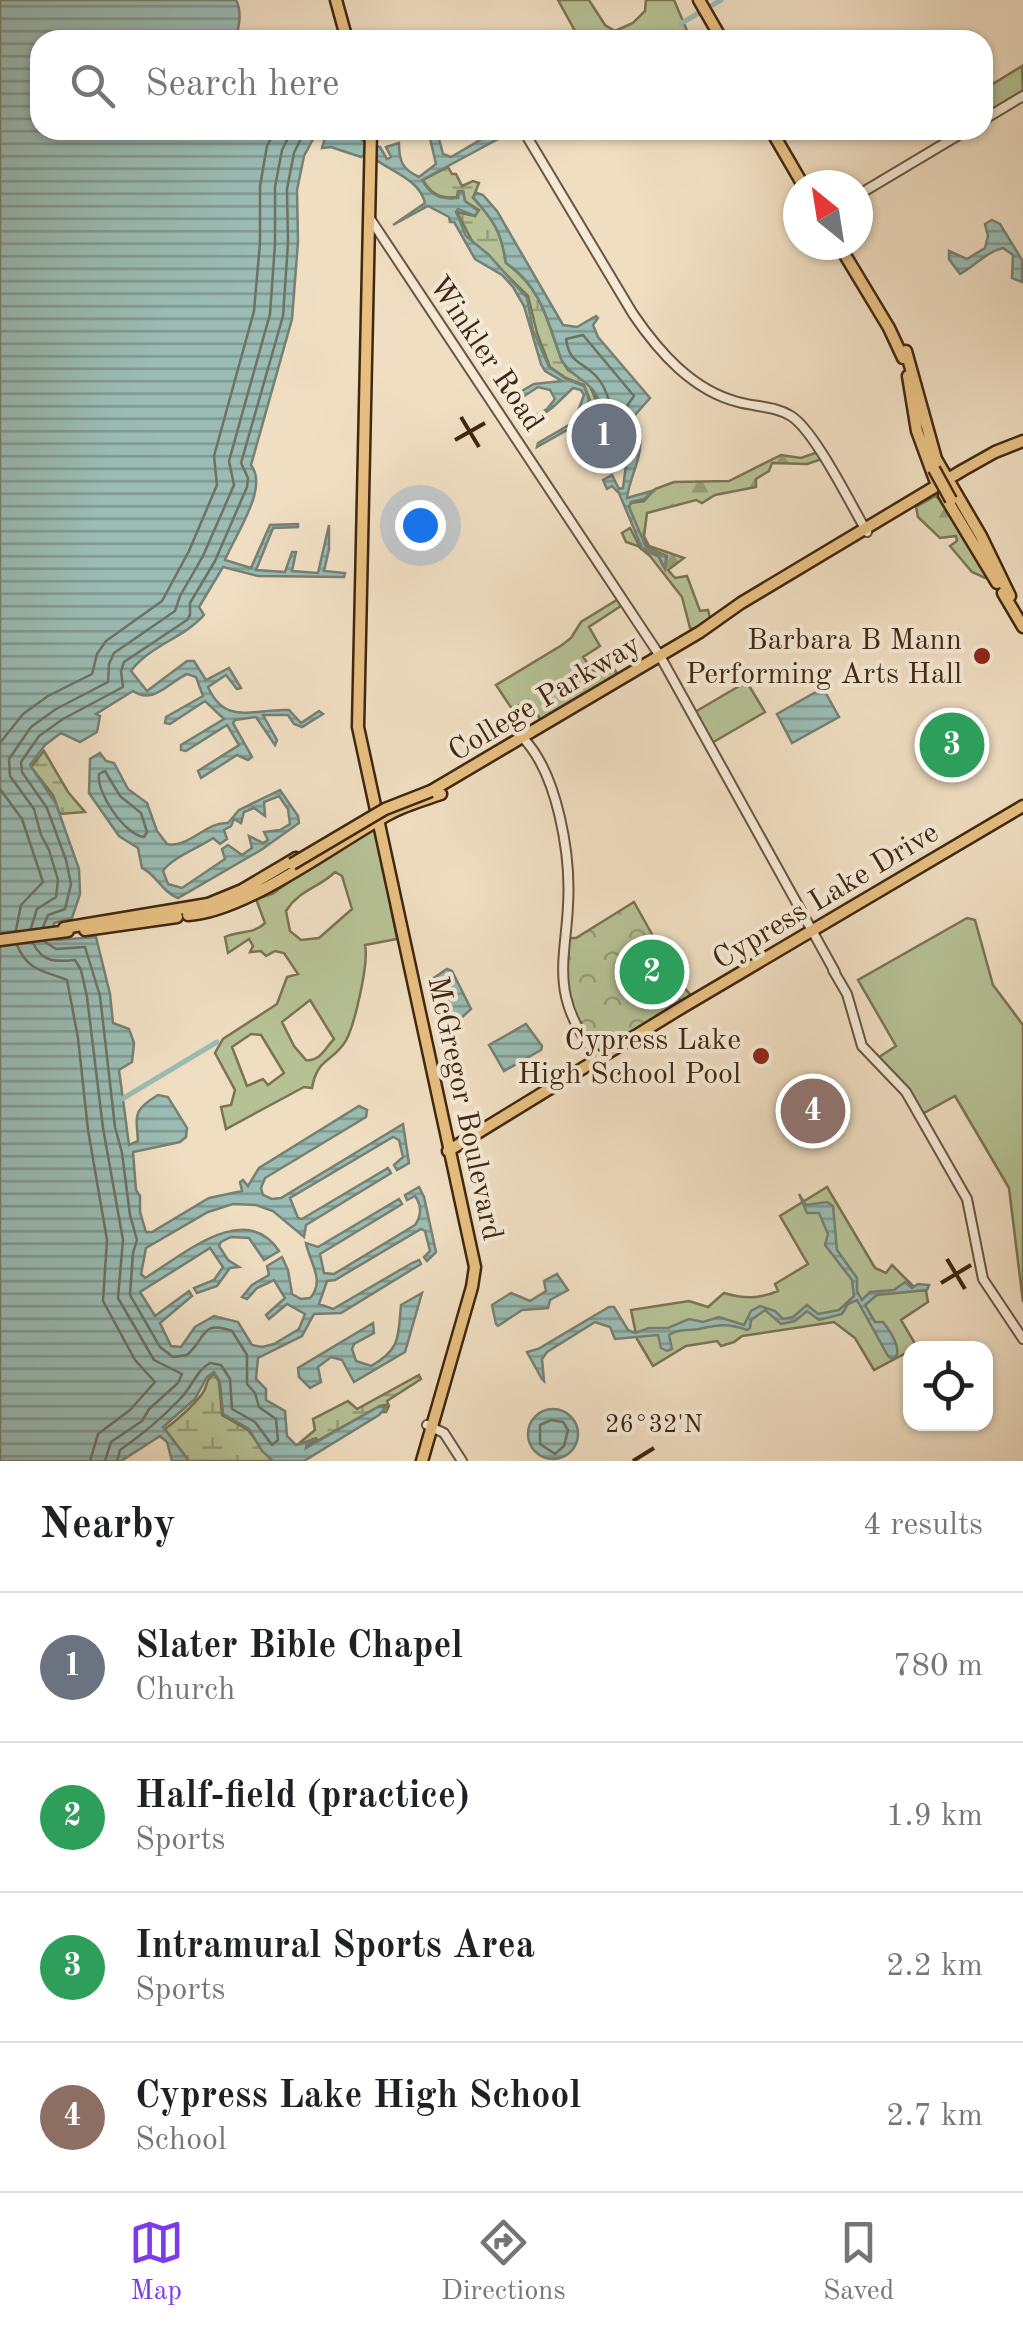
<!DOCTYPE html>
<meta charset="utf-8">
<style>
:root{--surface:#fff;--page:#f2f2f2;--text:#202124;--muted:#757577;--line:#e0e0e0;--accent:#7c3aed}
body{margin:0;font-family:"Old Standard TT",serif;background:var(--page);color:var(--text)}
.controls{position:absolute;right:30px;bottom:30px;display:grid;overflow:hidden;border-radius:20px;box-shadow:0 2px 8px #0004}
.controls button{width:90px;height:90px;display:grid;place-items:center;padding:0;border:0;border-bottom:2px solid var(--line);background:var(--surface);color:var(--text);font:50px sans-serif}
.compass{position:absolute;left:783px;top:170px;width:90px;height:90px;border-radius:50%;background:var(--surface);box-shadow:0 2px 8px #0004;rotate:330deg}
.you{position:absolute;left:420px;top:525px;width:35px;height:35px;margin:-25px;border:8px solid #fff;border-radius:50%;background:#1a73e8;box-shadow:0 0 0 15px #1a73e833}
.badge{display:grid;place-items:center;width:65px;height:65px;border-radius:50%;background:var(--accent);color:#fff;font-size:32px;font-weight:700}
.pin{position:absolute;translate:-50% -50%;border:5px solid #fff;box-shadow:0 2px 10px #0006}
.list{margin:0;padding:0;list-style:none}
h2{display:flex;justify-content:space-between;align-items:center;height:130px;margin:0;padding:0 40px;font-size:42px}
h2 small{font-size:32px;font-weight:400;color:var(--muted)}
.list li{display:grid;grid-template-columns:65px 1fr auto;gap:30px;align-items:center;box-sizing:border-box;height:150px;padding:0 40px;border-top:2px solid var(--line)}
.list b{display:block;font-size:38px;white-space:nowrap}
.list p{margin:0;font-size:32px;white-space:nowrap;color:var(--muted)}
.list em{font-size:32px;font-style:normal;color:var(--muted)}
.icon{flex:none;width:55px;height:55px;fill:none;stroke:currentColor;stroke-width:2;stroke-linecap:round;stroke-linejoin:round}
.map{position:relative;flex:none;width:1023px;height:1461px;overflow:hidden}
.search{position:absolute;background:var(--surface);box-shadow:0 2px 8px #0004;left:30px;right:30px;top:30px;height:110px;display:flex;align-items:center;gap:25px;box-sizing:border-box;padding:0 35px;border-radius:30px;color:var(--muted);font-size:38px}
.sheet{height:730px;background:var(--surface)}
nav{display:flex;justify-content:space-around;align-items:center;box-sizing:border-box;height:140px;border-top:2px solid var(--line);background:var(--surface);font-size:28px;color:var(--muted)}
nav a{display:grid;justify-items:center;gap:5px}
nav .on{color:var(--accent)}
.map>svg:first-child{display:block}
.grass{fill:#b6c296;stroke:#7b7454;stroke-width:2.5;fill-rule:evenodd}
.forest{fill:url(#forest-firs);stroke:#7b7454;stroke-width:2.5}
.wetland{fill:url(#wetland-marsh);stroke:#7b7454;stroke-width:2.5}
.park{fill:url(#park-crowns);stroke:#7b7454;stroke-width:2.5}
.water{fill:url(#water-rules);stroke:#768073;stroke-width:2.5;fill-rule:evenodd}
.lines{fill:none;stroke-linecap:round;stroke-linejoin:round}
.shore{stroke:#6d7262;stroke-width:2.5}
.stream{stroke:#768073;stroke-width:2.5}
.canal{stroke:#9abcb4;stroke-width:5}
.minor-casing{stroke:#6c553d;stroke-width:12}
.major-casing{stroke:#402711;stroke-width:15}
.minor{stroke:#f5ead7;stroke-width:8}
.major{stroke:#e8bf81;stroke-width:10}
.major-bridge-casing{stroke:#402711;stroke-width:15;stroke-linecap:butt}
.major-bridge{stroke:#e8bf81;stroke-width:10}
.ticks{fill:none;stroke:#402711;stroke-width:4}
.poi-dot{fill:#8f2418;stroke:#f5ead7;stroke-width:4}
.labels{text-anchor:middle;stroke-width:8;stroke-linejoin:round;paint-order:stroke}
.street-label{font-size:30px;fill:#402711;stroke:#f5ead7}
.poi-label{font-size:30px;fill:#402711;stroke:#f5ead7;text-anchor:end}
.ticks-label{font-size:25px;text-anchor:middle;fill:#402711;stroke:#f5ead7;stroke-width:8;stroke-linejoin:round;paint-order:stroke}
</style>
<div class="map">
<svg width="1023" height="1461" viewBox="0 0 1023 1461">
<defs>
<pattern id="forest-firs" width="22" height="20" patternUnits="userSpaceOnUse" patternTransform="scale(2.5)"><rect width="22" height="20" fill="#b6c296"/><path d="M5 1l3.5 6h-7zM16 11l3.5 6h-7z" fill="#959e79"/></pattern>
<pattern id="wetland-marsh" width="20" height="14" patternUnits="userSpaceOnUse" patternTransform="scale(2.5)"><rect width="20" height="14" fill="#b6c296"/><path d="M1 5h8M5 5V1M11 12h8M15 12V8" fill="none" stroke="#959e79"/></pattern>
<pattern id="park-crowns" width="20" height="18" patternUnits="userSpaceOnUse" patternTransform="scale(2.5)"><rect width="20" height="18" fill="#b6c296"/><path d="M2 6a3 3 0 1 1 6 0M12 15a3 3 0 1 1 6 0" fill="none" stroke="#959e79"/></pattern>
<pattern id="water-rules" width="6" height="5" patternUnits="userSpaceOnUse" patternTransform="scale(2.5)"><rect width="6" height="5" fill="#9abcb4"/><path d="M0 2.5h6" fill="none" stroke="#7f9991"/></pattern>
</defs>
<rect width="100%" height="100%" fill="#f0dec2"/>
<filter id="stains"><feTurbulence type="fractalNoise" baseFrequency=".002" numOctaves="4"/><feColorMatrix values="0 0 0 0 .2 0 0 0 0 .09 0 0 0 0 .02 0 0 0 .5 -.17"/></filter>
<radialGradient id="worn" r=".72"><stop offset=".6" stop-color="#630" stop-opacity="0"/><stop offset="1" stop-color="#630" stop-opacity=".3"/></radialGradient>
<path class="grass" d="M558 0H589L605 25 615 31 633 23 645 11 646 0H674L691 40H580Z
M620 598 624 604 589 627 600 646 583 657 596 674 612 665 619 677 542 722 528 700 512 709 496 685 562 645 571 638 581 622Z
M745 679 765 712 710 744 695 712 746 682Z
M372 827 376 831 397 939 365 945C369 962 354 1032 343 1045 328 1064 317 1060 312 1088L304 1087 226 1129 221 1107 231 1105 235 1090 215 1053 223 1039 277 1004 287 977 298 974 284 953 275 951 266 956 261 951 250 952 253 946 249 939 228 953 225 937C239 930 253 935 265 923L256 899 272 894 293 879V876ZM335 872 342 876 352 909 319 938 301 940 290 931 286 911C300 889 319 888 335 872ZM310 1000 334 1039C325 1048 320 1062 306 1060L294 1046 282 1022ZM251 1034 261 1035 284 1073 268 1085 263 1079 247 1086 232 1047Z
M967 918 975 920 993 985 1023 1025V1302L1009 1188 955 1096 922 1114 909 1092 879 1057 896 1046 858 980Z
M827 1187 875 1268 886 1273 892 1265 917 1290 926 1291 928 1302 901 1320 917 1347 874 1370 855 1338 834 1322 742 1336 734 1342 721 1346 717 1341 686 1346 653 1366 637 1339 631 1310 689 1301 708 1307 724 1293C744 1299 759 1299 778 1291L775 1284 808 1264 780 1216Z"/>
<path class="forest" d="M818 452 822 459 807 464 772 463 769 471 756 479V487L715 495 702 503 696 500 647 513 644 536 649 546 684 558 668 570 675 578 687 576 700 611 708 610 711 622 697 630 690 628 682 597 650 556 638 546 626 542 622 533 630 528 641 549 658 556 665 569 667 556 648 548 637 530 629 507 631 503 644 501 655 489 674 482 729 481 781 455 801 458Z
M935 496C955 507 972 556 987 575L985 578 972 572 950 546 957 541 956 536 940 538 918 517 916 507Z"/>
<path class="wetland" d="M448 167 452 174H456L462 186 473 181 479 183 473 198C494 220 501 232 506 263 544 291 546 320 562 361L568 370 588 382 601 411 627 429 611 439 587 427 585 413 590 400 584 385 566 378 550 367 537 333 528 296 472 241 457 212 475 216 479 210 465 201 463 191H458L457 197C441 199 431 194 423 180Z
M44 751 68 792 85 812 60 814 53 795 31 767Z
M214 1373 219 1382 222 1415 248 1430 272 1461H189L167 1432 165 1429C176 1421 193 1406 202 1394 208 1386 205 1380 214 1373Z
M419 1375 421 1379 387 1401 389 1406 386 1412H382L386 1405 380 1406 306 1447 317 1438 297 1445 315 1430 313 1419 348 1401 357 1409Z"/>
<path class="park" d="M1022 66 1023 95 983 119V90Z
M634 902 677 979 693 998 598 1054C567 1015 565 986 566 938H576Z"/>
<path class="water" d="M0 0H236C242 11 239 28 235 40H40V130H318L304 156 297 190 298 242 292 319 251 465C269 488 235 535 225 560L251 568 270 525 298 524V527L273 528 256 570 285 572 292 552H296L292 571 318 573 329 525V549L324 571 345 573 344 577 258 576 223 567 199 607 204 615C184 638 149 646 131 671L147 691 187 661H194L206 680 229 668 241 688 237 689 226 675 208 687C226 727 254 708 289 710L301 723 319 711 323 714 302 727 294 724 288 715H263L277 740 275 745 256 717 235 720 233 723 252 757 248 760 237 755 201 778 198 771 239 745 227 725 186 751 181 750V745L224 719 205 701 170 724 165 723 166 717 203 696 196 677 187 674C168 683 153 705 133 691L96 714 100 716 97 732 80 742 61 733 45 745 30 765 56 804 79 869 80 894 72 918 54 923V936L57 940 96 937 110 994 113 1023 129 1029 134 1043 132 1062 119 1070 129 1145 138 1141C136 1114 133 1110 158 1095L168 1097 187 1128 186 1137 180 1142 133 1152 136 1190 140 1196V1212L146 1232H152L209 1198 242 1191 240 1182 243 1180 248 1186 259 1168 359 1106 367 1110 366 1117 265 1178 261 1188 263 1195 272 1199 281 1198 403 1124 409 1163 397 1170 394 1165 403 1157 399 1140 393 1137 290 1198 298 1218 302 1219 388 1168 391 1173 306 1225 304 1237 273 1211 256 1205 233 1204 208 1212 146 1248 141 1274 145 1278C182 1256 245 1199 279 1251L264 1260 249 1238 231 1237 221 1242 219 1246 228 1260 239 1267 230 1268 217 1286 197 1293 194 1288 214 1280 223 1267 210 1248 140 1292 155 1316 189 1291 192 1296 160 1323 171 1346 181 1347 195 1327 214 1316 238 1322 252 1345 262 1347 274 1344 299 1329 305 1314 287 1304 269 1319 266 1315 285 1298 274 1280 257 1288 247 1299 242 1297 252 1285 269 1275 267 1266 282 1257 288 1270 292 1294 301 1299 310 1298C326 1281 309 1261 306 1243L318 1247 399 1199 402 1204 320 1254 324 1273 334 1274 415 1225C422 1215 422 1206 415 1196L407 1200 405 1195 419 1187 424 1197 436 1252 427 1261 424 1257 430 1251 425 1231 421 1229 335 1280 327 1281 319 1304 333 1309 412 1263 419 1260 421 1264 341 1313 314 1314 302 1336 258 1358 256 1379 266 1389V1400L285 1411 287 1436 296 1445 316 1439 307 1443 306 1448 378 1407H386L379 1415 304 1461H273L262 1451 249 1429 223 1414 220 1382 214 1372 207 1377 195 1399 163 1427 189 1461H172L167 1442 160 1436 121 1461H0Z
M321 130C337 130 357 132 367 145L380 147 387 159 391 157 386 147 399 143C399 161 402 169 419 177L436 164 428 130H444L438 135 443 154 451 157 497 130H515L422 180C431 195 440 200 458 198L459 192 463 191 465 201 478 211 475 216 458 209 456 212 466 236 489 255 527 298 533 330 549 367 566 379 584 386 589 400 584 413 586 428 608 440 628 430 640 440C642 458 629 479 627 498L655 490 644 499 631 502 629 507 646 547 666 557 665 568 658 555 642 548 619 493 612 486 607 489 603 480 612 475 619 489 623 488 626 465 637 448 635 441 625 434 622 437 631 443 629 448 605 444 576 425 537 447 538 443 574 422 584 395 581 390 573 388 552 408 525 427 522 422 547 409 555 399 550 390 538 387 512 404 507 403 508 399 534 384 562 381 545 371 541 364 524 306 513 287 502 275 475 259 454 222H450L449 217 428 206 393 225 425 203C419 177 385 170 367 153L361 157 331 147 322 148 326 134Z
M477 193 483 195 497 211 563 325 577 327 596 316 598 318 593 325 598 337 650 398 627 424 615 429 602 420C600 379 579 386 562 361 548 323 542 287 506 263 501 231 494 221 473 197Z
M992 220 1000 224 1022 260V282L1012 278 1013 255 1003 248C986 252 975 266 960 274L949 259V251L967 259 985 248 988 236 985 224Z
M823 688 839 717 792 743 777 714Z
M100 753 106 761 114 763 128 789 147 803 157 831 167 844C188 849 207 821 228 823L239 810 280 790 298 816 299 823 261 850 178 898C162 892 156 874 142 868L138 848 119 836 89 793 90 759ZM279 796 288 809 290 824 280 830 264 832 268 840 263 843 249 836 252 848 242 855 228 845 222 849 225 859 182 888 168 884 163 871C171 858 199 848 213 838L220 844 227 839 224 830 231 826 234 819 241 823 244 812 254 808 265 816 264 802Z
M447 969 452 971 471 1009 459 1020 451 1016 431 980Z
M526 1024 542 1046 541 1050 504 1071 489 1045Z
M799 1194 806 1205 827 1202 833 1206 837 1250 857 1278V1291L862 1300 870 1292 894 1290 905 1282 912 1288 918 1284 929 1285 927 1290 877 1295 865 1305 875 1322H883C890 1331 901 1347 896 1357L892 1359 888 1356 857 1300 848 1304 842 1314 819 1320 807 1311 795 1321 781 1324 765 1310 751 1320 750 1328 747 1330C727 1323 719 1325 699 1329 687 1331 681 1328 669 1335L672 1349 667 1351 661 1348 658 1335 615 1339 610 1327 595 1322 547 1352 542 1359 544 1381 542 1379 527 1352 538 1349 609 1307H614L628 1330 635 1333 649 1328H668L689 1319 703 1322 719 1317 744 1325 751 1311 760 1306 775 1311 783 1319 793 1317 807 1305 818 1314 839 1310 854 1296 852 1280 825 1245 828 1234 819 1213H807Z
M557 1274 568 1290 550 1300 548 1308 522 1310 498 1326 496 1324 492 1305 511 1293 530 1301 546 1291 544 1281Z
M422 1293 405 1352 354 1382 342 1360 331 1357 318 1367 321 1382 310 1388 299 1377 298 1368 373 1323 374 1333 354 1344 352 1349 356 1361 371 1366C401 1349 398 1337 401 1305Z
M528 1434a25 25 0 1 1 50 0a25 25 0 1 1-50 0Z"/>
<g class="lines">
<path class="shore" d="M583 335 634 396 619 417 612 414C609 400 606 387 596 376 581 360 570 365 566 339Z
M0 743 23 714 48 696 92 674 97 654 106 641 162 601 189 551 217 485 214 456 254 311 260 243V186L267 146 275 130
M105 771 120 796 141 813 147 832 144 837C125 835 96 793 99 774Z
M0 789 22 819 43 882 21 905 16 930
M43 927 48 915 65 909 71 884 66 860 47 808 22 772 21 762 39 736 63 719 123 687 121 671 124 662 187 620 190 615V603L215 561 247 487 248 478 241 463 283 316 288 243 287 189 294 153 305 130
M31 928 37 909 56 897 58 880 49 850 41 835 34 809 10 776 9 759 31 727 56 709 108 682 109 664 114 653 175 611 180 596 203 556 234 485 229 461 270 314 275 244V187L282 150 292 130
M45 942 56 949 85 947 100 996 115 1127 122 1153 130 1215 137 1240 133 1253 130 1295 160 1347 173 1357 187 1355C206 1339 201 1319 232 1331L247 1355V1384L255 1393 259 1407 276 1419 278 1440 272 1445 255 1422 232 1409 230 1379 221 1365 210 1363C196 1371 192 1387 180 1399 161 1419 143 1434 120 1450L117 1461
M33 943C43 963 56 962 75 960L81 970 87 997 103 1128 123 1240 118 1298 154 1360 182 1374 178 1383 149 1409 142 1421 111 1442 105 1461
M17 945C28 972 46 971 67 980L78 1038 88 1130 107 1240 103 1301 135 1360 155 1382 130 1410 98 1434 90 1461
M551 1420 563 1422 568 1430 564 1446 555 1454 540 1444V1425Z"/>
<path class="stream" d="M647 939 681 1002"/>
<path class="canal" d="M680 24 721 0
M122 1099 217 1042"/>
<defs>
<path id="minor" d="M983 120 1023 96
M523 130 633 314C659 352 692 390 738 402 756 407 775 406 791 416 815 431 851 505 867 532
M858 195 967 130
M369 217 660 656 835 972
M523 738C558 774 571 856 568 905 567 936 559 966 566 997 572 1023 586 1042 602 1063
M833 970 847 994 862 1046 906 1092 967 1199 983 1279 1023 1339
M427 1425 444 1433 462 1461"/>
<path id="major" d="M336 0 347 40
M699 0 722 40
M371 130 358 727 475 1267 472 1287 422 1461
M771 130 803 185
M839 245 889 328 903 358
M906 351 936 459 981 536 1010 596
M908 376 917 431 935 480
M944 495 997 583
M1003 593 1023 627
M431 791 700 632 741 603 963 470 995 452 1023 441
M188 915C246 912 336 843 389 814 405 805 424 800 441 794
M64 928 208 904 242 890 296 858
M85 930 177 917
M0 940 68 931
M448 1151 681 1008 1023 806"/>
</defs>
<use href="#minor" class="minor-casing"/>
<use href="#major" class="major-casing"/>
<use href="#minor" class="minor"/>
<use href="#major" class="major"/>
<defs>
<path id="major-bridge" d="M934 469 951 500
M292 864 385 809 431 791"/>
</defs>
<use href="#major-bridge" class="major-bridge-casing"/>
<use href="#major-bridge" class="major-bridge"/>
</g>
<path class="ticks" d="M461 417 479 447M455 440 485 423M947 1259 965 1289M941 1283 971 1265M633 1461 654 1448"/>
<g class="poi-dot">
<circle cx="982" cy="656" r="10"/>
<circle cx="761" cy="1056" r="10"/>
</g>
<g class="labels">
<g class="street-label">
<text transform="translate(487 353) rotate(56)" y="10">Winkler Road</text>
<text transform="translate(544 697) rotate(-31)" y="10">College Parkway</text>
<text transform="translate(825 895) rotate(-31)" y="10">Cypress Lake Drive</text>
<text transform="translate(466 1108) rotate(78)" y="10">McGregor Boulevard</text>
</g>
<g class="poi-label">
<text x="962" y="649">Barbara B Mann<tspan x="962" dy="34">Performing Arts Hall</tspan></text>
<text x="741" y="1049">Cypress Lake<tspan x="741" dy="34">High School Pool</tspan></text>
</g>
</g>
<g class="ticks-label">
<text x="654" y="1432">26°32'N</text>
</g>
<rect width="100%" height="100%" filter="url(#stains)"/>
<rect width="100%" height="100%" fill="url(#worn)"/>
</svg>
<div class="controls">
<button><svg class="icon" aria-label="locate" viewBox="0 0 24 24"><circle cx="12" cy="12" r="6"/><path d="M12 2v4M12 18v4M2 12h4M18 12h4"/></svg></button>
</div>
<svg class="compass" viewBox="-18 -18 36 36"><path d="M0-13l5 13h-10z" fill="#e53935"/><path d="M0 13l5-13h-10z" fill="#757577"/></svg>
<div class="you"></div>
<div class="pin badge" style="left:604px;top:436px;background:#6b7280">1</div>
<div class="pin badge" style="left:652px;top:972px;background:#2e9e5b">2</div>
<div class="pin badge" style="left:952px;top:745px;background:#2e9e5b">3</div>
<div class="pin badge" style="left:813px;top:1111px;background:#8d6e63">4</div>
<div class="search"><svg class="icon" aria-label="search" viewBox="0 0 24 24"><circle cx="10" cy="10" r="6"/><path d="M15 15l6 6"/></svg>Search here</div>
</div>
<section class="sheet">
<h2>Nearby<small>4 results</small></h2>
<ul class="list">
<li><span class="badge" style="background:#6b7280">1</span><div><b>Slater Bible Chapel</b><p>Church</p></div><em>780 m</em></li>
<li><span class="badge" style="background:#2e9e5b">2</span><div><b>Half-field (practice)</b><p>Sports</p></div><em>1.9 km</em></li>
<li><span class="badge" style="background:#2e9e5b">3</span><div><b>Intramural Sports Area</b><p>Sports</p></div><em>2.2 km</em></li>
<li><span class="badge" style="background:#8d6e63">4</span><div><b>Cypress Lake High School</b><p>School</p></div><em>2.7 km</em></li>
</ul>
</section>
<nav>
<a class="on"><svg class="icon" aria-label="map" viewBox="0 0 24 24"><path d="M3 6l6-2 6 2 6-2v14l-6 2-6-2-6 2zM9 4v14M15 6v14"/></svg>Map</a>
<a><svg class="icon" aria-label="directions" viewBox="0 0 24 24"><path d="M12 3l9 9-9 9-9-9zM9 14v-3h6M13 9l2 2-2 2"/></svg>Directions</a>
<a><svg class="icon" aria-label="saved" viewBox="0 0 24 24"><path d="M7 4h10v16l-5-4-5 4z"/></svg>Saved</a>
</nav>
